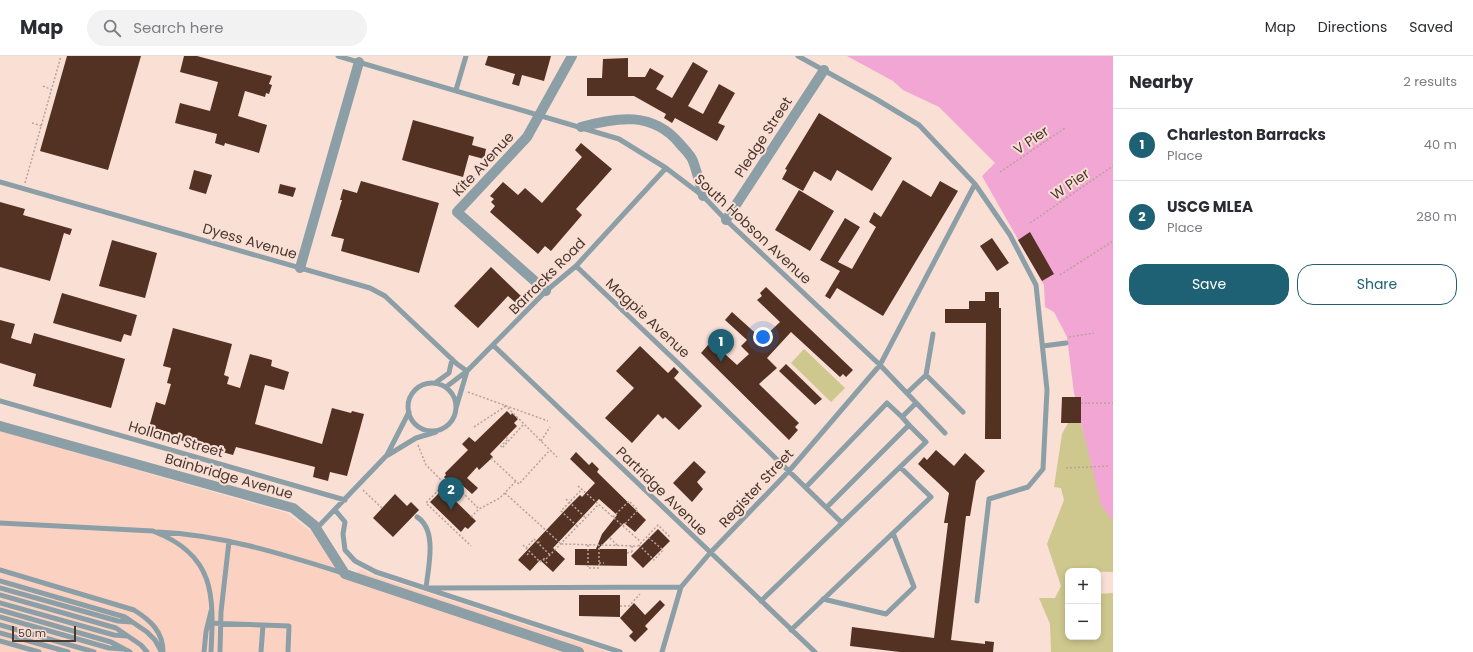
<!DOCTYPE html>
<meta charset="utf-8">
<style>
:root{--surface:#fff;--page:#f2f2f3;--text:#2b2b33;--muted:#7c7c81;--line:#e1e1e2;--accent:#1e6074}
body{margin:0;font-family:Poppins,sans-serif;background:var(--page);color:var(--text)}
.controls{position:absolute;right:12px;bottom:12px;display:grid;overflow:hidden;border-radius:8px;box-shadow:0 2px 6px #0003}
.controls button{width:36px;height:36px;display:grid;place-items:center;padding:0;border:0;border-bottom:1px solid var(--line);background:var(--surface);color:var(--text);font:20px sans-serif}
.scale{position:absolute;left:12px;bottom:10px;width:64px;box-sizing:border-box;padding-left:4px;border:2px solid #493730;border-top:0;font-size:11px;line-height:14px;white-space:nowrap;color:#493730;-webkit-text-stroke:3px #f9dfd4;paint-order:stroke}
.you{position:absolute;left:763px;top:281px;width:14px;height:14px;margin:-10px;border:3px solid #fff;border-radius:50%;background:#1a73e8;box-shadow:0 0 0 6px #1a73e833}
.badge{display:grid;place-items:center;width:26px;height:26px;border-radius:50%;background:var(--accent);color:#fff;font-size:13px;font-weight:700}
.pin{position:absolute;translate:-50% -33px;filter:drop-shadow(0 1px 2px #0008)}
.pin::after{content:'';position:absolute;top:21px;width:14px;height:12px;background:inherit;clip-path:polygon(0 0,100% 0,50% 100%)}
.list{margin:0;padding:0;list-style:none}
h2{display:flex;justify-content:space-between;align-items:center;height:52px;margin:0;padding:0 16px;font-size:17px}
h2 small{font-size:13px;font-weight:400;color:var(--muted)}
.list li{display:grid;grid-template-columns:26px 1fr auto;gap:12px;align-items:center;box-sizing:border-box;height:72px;padding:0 16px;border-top:1px solid var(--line)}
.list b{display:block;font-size:15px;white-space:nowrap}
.list p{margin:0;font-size:13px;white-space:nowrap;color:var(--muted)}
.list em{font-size:13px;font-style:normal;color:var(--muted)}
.actions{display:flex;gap:8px;padding:12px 16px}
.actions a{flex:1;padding:9px 0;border:1px solid var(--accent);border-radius:16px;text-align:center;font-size:14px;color:var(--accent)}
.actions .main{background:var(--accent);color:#fff}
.icon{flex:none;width:22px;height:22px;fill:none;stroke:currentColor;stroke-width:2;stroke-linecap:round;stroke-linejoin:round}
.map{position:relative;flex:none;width:1113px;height:596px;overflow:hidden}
header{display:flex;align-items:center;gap:24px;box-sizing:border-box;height:56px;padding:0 20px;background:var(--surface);border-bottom:1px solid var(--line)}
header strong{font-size:19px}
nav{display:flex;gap:22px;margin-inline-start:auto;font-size:14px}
.search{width:280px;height:36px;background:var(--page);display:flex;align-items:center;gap:10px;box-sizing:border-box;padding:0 14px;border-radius:22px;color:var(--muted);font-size:15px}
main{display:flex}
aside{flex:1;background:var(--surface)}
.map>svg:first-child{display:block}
.built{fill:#fbd2c1}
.green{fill:#cec88e}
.water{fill:#f1a6d4}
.building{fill:#533123}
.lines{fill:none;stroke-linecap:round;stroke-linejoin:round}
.path{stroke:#b9a299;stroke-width:1.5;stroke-dasharray:2 2;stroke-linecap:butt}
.service{stroke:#8c9fa7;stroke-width:5}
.minor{stroke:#8c9fa7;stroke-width:10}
.labels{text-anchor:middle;stroke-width:4;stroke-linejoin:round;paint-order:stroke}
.street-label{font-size:14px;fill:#493730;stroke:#f9dfd4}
</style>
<header>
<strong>Map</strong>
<div class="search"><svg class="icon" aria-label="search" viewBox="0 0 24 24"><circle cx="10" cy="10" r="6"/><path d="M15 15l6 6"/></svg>Search here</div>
<nav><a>Map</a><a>Directions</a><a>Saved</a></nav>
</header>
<main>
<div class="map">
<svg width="1113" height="596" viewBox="0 0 1113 596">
<rect width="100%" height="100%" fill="#f9dfd4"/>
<path class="built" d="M0 375 287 457 313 477 351 525 361 513 369 518 609 596H0Z"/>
<path class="green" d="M804 293 845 332 831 346 791 307Z
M1068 367H1081L1087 389 1113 449V516L1068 515V581H1098V538L1113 537V596H1051L1050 568 1039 542H1055L1061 530 1047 488 1064 444 1061 432 1054 431 1062 378Z"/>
<path class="water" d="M847 0H1113V465L1101 449 1074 337 1067 281 1054 256 1045 251 1044 229 982 120 995 107 939 51 903 34 893 25Z"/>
<path class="building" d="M67 0H141L108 114 40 95Z
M184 0H197L272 20 269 28 272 29 269 38 266 37 265 41 245 35 238 60 267 69 259 97 225 87 224 90 215 87 217 78 175 67 180 47 210 55 218 26 180 16Z
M488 0H551L544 25 522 19 519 30 512 28 515 18 485 9Z
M628 2V21H645L650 12 664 20 656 33 672 42 693 6 708 15 688 50 703 58 719 28 735 37 718 67 725 70 717 85 675 62 672 67 664 62 666 58 634 40H587V22H602L603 3Z
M819 57 892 102 872 135 837 114 831 125 814 115 803 135 782 123 787 114 785 113Z
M413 64 474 81 472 89 486 93 484 103 469 99 463 121 402 104Z
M581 87 612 113 576 153 582 159 551 195 545 190 538 198 490 156 495 150 491 146 494 143 490 140 503 126 518 139 525 132 542 147 582 101 575 94Z
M194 114 212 119 206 138 189 133Z
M903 124 931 141 940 125 958 135 883 260 837 232 830 243 825 240 840 215 820 204 845 162 860 171 838 206 852 213 876 171 869 166 874 156 881 161Z
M361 125 439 147 419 217 341 195 344 183 331 180 342 144H340L343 133 357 137Z
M280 128 296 132 293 141 278 137Z
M799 134 834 155 810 195 775 174Z
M0 146 25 153 23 159 72 173 70 179 64 177 50 225 0 211Z
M1030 176 1054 218 1042 225 1018 184Z
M992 182 1009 207 997 215 980 190Z
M112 184 157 197 145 242 99 230Z
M491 211 522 241 516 247 508 240 478 272 454 250Z
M766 231 853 314 846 321 843 318 840 321 791 276 767 302 777 312 759 328 799 367 795 371 798 374 789 384 701 297 708 289 711 291 714 288 737 309 749 298 741 290 747 284 725 264 732 256 762 283 780 266 757 244 762 240 760 237Z
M985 236H999V252H1001V383H985L986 267H945V253H969V245H985Z
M62 237 137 259 131 280 124 278 121 286 53 267Z
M0 264 15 268 11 282 17 284 31 288 34 277 125 303 111 352 33 330 36 318 0 307Z
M173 272 232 288 224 319 229 321 227 328 240 332 250 298 272 304 271 310 289 316 284 334 265 329 255 368 322 388 332 352 351 357 352 355 364 358 347 420 330 416 328 425 313 421 315 411 236 391 233 399 148 375 156 346 165 349 171 328 167 327 171 312 163 310Z
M640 290 668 317 674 311 679 316 674 322 702 350 679 374 665 361 663 363 658 358 632 387 605 362 634 332 616 315Z
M786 308 822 343 815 349 779 315Z
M1062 341H1081V367H1061Z
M507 355 511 359 512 357 518 363 514 367 517 370 490 398 493 401 479 414 477 411 467 422 478 432 472 438 461 428 459 430 454 426 452 429 444 421 446 419 445 417 468 394 462 388 469 381 475 386Z
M936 394 954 410 965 397 985 415 976 425 970 460H966L951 584 985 588V585L994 586 993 596H900L850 590 852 571 934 582 948 467H944L949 437 918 408 924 401 927 404Z
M576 396 589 409 592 406 599 413 597 416 646 464 635 476 624 467 598 493H627V510L575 509V493H596L602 478 617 459 599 443 553 492 565 503 553 516 540 504 530 515 518 504 569 450 580 439 582 441 595 427 570 403Z
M694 405 706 416 697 426 703 433 692 446 673 427Z
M443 433 476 465 468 473 465 471 461 476 430 446Z
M395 438 407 450 411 446 419 454 393 481 373 462Z
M658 473 670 485 643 512 631 500Z
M579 539H620V561L579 560Z
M660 544 665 549 645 570 648 573 635 586 629 580 633 576 620 562 634 547 645 559Z"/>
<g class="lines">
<path class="path" d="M43 30 52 34
M32 67 42 70
M1000 116 1065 72
M25 127 61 0
M1030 167 1113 110
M1060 219 1113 185
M1069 281 1094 277
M468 336 548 365
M1081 347H1089
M1088 347H1113
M505 349 557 401
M474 371 506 350
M506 381 508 383 501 390 502 392 524 368
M541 385 550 371
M418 389 426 409 445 428
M491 402 519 428 550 394
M1066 412 1109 410
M447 425 426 447 471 490
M456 428 455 429 479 453
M578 430 641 486
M363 434 383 453
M505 437 561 488 638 490 658 469 670 481
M566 443 586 462
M471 461 479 453 500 442 516 425
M613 461 629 445 638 454 623 470
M577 470 561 455 582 433
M610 482 618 490
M538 487 541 484
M523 489 540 506 545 502 546 503 599 448
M588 489V512H599V489
M639 489 654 504 663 494 648 481
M632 490V498
M526 492 534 483 550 499
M627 497 632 496
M527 499 530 496
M543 503 548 508
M599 507H604
M620 550H629L640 538"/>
<path class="service" d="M338 0 619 83 666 112 703 140 726 164 880 309 945 377
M798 0 876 43 919 69 975 128 1010 179 1036 229 1047 334 1043 413 1028 431 989 443 977 545
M456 34 466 0
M0 126 370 232 385 240 457 308 467 315 446 331
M576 210 680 309 842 467
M494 290 815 596
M1043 290 1066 287
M926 319 933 278
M435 327 449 317 452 303
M408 351a24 24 0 1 1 48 0a24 24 0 1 1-48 0Z
M907 337 926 319 963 356
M0 345 345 444
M456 352 467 315 546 235 576 210 666 112
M388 399 416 382 436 376
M806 431 887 347 902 361 916 347
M827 451 909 369 902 361
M335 454 345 466 343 478 345 494 355 505 376 516 620 596
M417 461C438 474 428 512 426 532L681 531 710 497 789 415 880 309 975 128
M0 467 153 475C215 499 214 538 211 596
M317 472 387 399 409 356
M158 476C223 479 282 498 343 517
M0 514 134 554C150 564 163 575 163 596
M0 525 125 561 147 576 155 584 161 595
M0 532 118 565 131 566
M0 539 116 572 141 589 147 596
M823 543 886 558 914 531 893 477
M761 545 926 386 909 369
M0 547 114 579 127 580
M0 554 111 586 130 596
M0 561 109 592 123 593
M208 567 263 569 261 596
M0 569 94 596
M263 569 289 570 288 596
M791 574 931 441 900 411
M0 577 68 596
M0 585 39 596
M204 596 206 576 211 555
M220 596 221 556 229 485
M662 596 681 531"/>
<path class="minor" d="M581 71C617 61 653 55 680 88 684 93 690 98 693 105 697 116 700 128 703 140
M726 164 824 14
M300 212 359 6
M546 235 457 156 527 81 572 0
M0 370 293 452 314 469 345 518 579 596"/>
</g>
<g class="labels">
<g class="street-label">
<text transform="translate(763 81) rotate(-57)" y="5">Pledge Street</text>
<text transform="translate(1031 84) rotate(-34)" y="5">V Pier</text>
<text transform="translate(483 108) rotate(-47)" y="5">Kite Avenue</text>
<text transform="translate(1070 128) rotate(-35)" y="5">W Pier</text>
<text transform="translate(753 173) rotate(43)" y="5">South Hobson Avenue</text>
<text transform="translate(250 185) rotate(16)" y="5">Dyess Avenue</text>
<text transform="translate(547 220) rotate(-45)" y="5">Barracks Road</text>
<text transform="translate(648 262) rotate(43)" y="5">Magpie Avenue</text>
<text transform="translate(176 383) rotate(16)" y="5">Holland Street</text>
<text transform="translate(229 420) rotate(16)" y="5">Bainbridge Avenue</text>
<text transform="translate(756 432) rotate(-47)" y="5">Register Street</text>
<text transform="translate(662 435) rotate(44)" y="5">Partridge Avenue</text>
</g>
</g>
</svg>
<div class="controls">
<button>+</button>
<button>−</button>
</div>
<div class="scale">50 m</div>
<div class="you"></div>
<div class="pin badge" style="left:721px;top:306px">1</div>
<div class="pin badge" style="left:451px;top:454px">2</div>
</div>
<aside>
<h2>Nearby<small>2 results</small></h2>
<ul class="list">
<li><span class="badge">1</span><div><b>Charleston Barracks</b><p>Place</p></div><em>40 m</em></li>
<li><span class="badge">2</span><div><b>USCG MLEA</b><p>Place</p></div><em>280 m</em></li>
</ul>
<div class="actions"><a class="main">Save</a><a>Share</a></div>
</aside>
</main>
